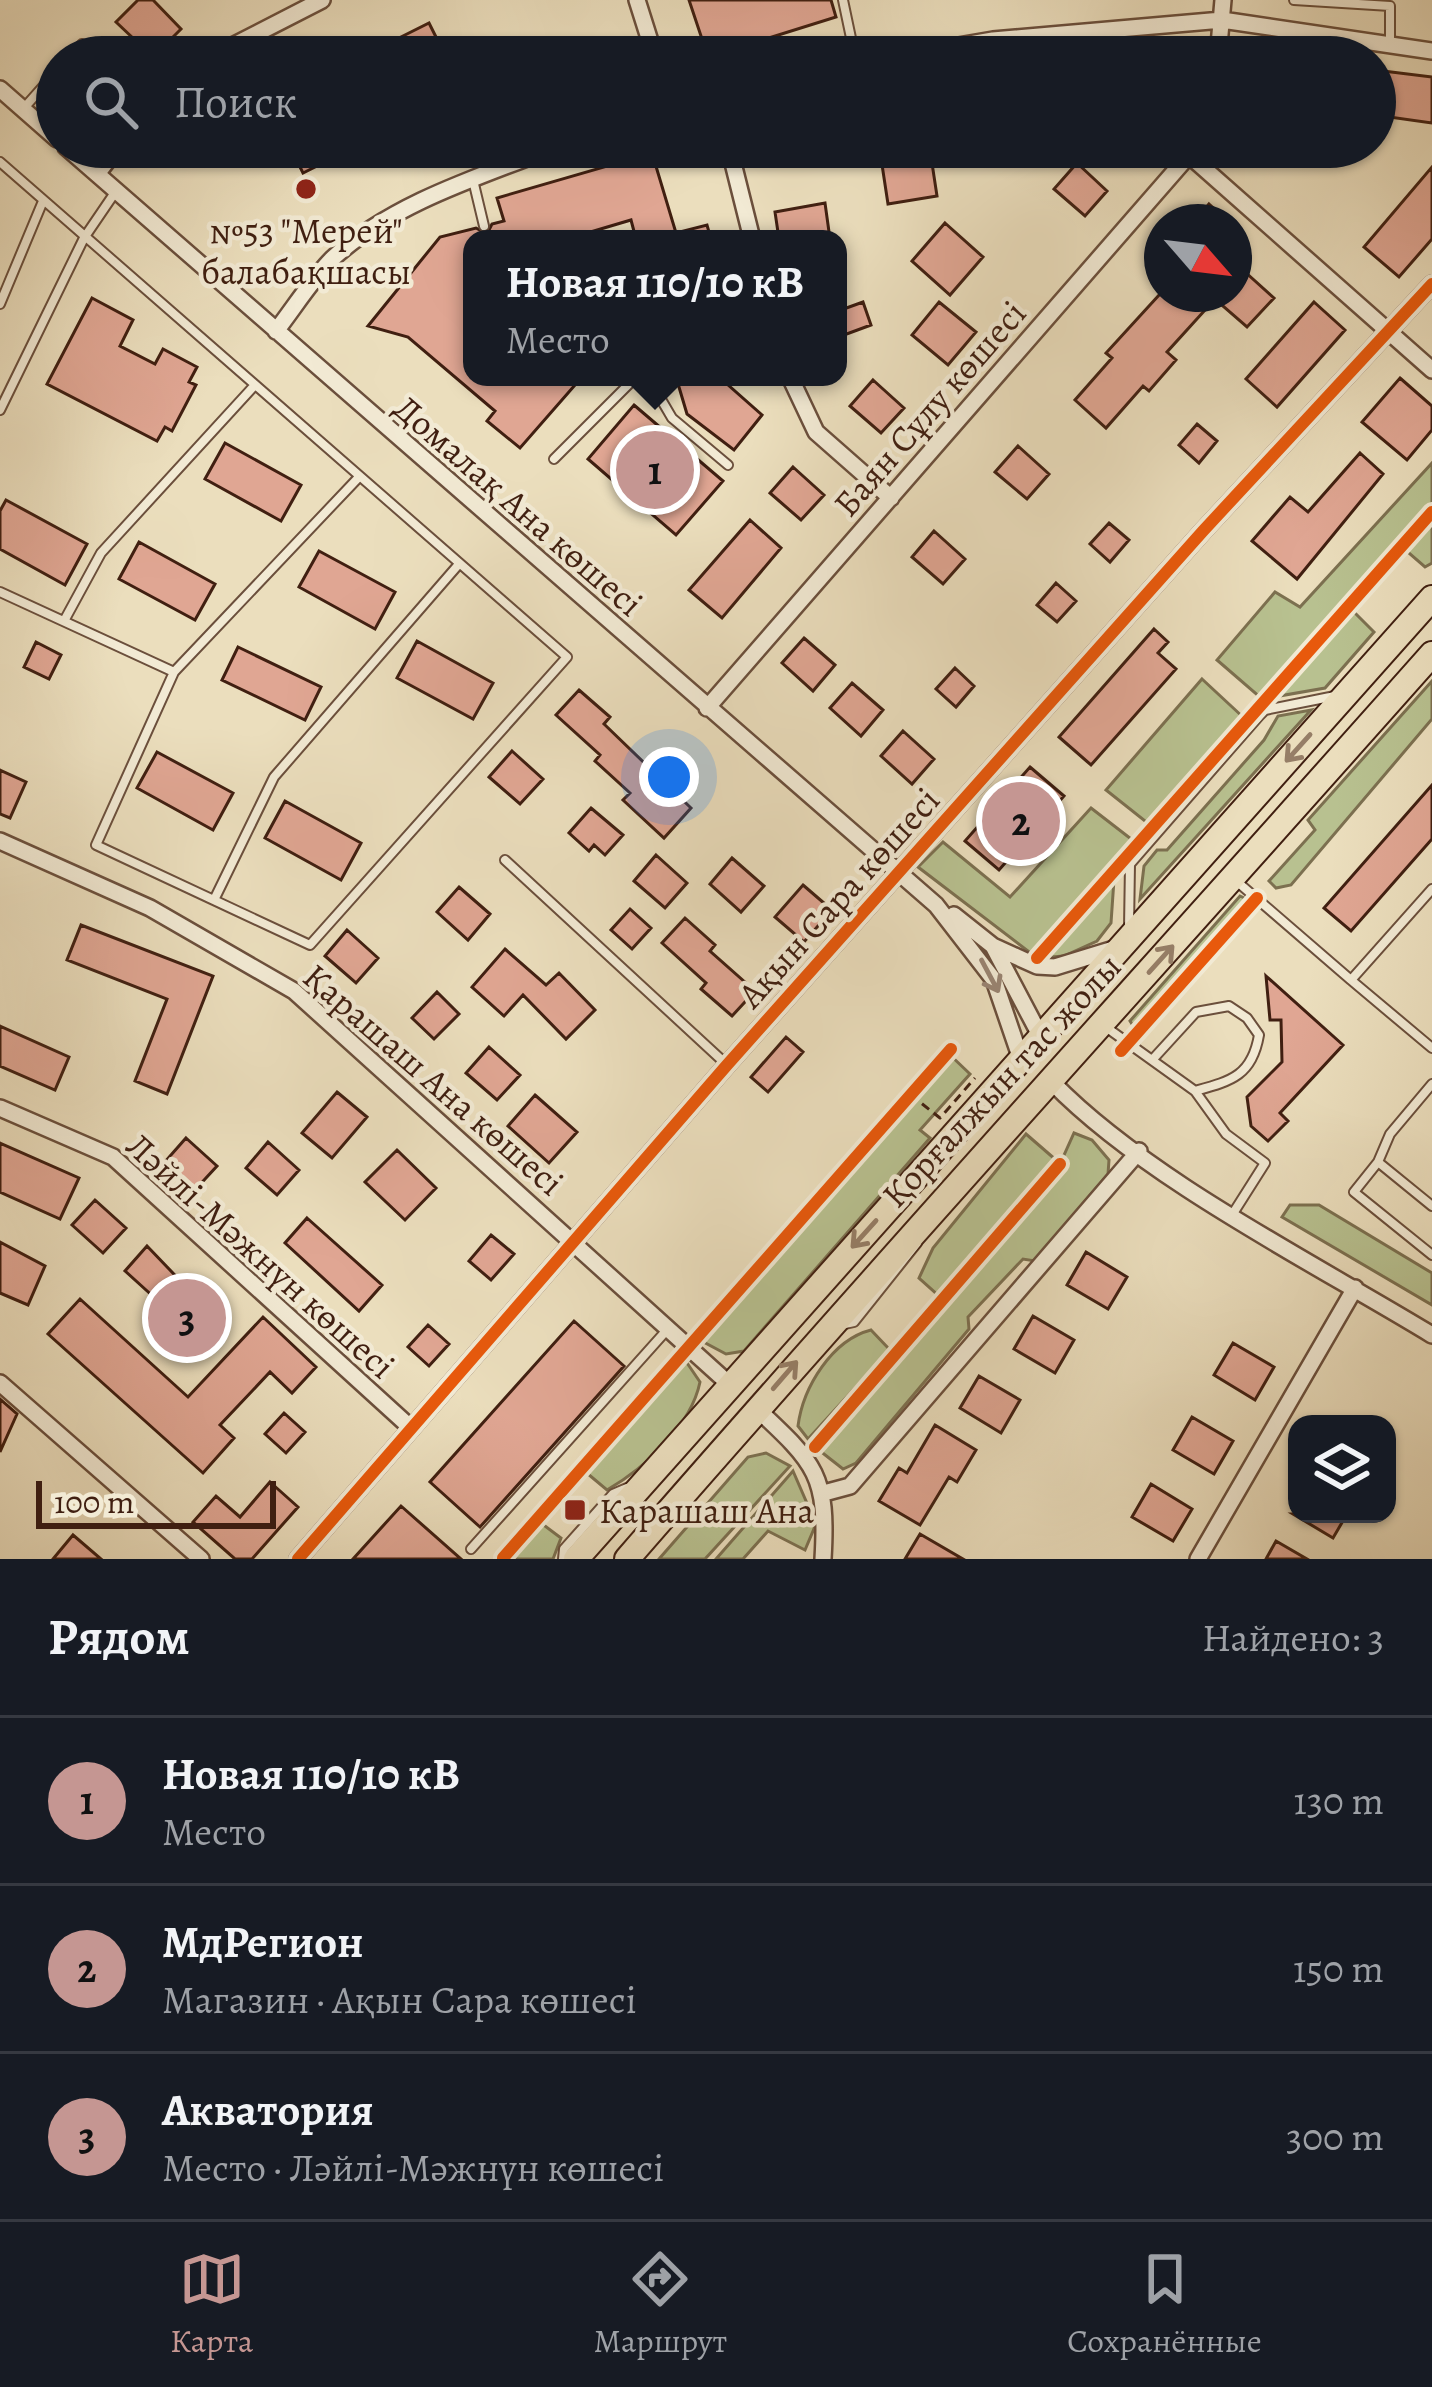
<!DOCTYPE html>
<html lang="ru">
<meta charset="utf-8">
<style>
:root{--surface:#171b24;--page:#242831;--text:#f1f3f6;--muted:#9ea1a6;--line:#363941;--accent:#c59692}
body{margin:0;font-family:Alegreya,serif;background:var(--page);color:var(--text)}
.controls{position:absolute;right:36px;bottom:36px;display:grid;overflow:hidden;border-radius:24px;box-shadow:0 3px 9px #0004}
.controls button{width:108px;height:108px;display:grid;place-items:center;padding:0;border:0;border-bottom:3px solid var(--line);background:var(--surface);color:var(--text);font:60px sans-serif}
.compass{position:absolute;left:1144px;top:204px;width:108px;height:108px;border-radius:50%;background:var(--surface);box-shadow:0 3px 9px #0004;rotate:118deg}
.scale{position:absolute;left:36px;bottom:30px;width:240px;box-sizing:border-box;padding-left:12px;border:6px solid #401f11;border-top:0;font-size:33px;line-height:42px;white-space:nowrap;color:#401f11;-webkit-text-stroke:9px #f2ead4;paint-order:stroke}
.you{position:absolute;left:669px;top:777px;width:42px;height:42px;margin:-30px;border:9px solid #fff;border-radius:50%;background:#1a73e8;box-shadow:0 0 0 18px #1a73e833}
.badge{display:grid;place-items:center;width:78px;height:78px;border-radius:50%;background:var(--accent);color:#111;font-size:39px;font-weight:700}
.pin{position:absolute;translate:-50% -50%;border:6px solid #fff;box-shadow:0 3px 12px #0006}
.popup{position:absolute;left:463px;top:230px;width:384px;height:156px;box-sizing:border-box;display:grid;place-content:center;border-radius:24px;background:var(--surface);filter:drop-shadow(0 3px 9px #0005);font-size:39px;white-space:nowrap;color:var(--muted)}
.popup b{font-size:45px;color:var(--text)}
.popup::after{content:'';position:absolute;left:50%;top:100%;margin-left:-24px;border:24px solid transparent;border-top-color:var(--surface)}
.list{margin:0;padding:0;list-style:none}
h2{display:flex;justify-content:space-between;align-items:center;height:156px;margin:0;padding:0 48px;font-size:51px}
h2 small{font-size:39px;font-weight:400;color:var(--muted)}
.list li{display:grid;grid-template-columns:78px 1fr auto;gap:36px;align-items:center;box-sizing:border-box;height:168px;padding:0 48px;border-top:3px solid var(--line)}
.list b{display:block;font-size:45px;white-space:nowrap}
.list p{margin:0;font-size:39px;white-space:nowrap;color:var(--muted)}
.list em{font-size:39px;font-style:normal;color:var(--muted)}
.icon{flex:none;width:66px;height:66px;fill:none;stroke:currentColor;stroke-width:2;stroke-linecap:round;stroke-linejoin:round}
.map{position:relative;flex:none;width:1432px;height:1559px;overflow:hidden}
.search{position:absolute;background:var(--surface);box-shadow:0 3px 9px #0004;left:36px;right:36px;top:36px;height:132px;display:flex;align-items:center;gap:30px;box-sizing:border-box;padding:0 42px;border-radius:66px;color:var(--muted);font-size:45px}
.sheet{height:660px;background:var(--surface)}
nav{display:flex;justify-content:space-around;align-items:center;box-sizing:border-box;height:168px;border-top:3px solid var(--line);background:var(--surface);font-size:33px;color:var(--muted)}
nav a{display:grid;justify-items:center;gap:6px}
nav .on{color:var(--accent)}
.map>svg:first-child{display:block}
.green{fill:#b8c190;stroke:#7c7050;stroke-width:3}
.building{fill:#e0a693;stroke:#401f11;stroke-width:3}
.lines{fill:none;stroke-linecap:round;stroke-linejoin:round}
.lane-casing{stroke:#6b4f3c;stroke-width:12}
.street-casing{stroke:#6b4f3c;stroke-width:20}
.primary-casing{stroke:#401f11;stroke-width:28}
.path{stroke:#401f11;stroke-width:3;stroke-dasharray:9 6;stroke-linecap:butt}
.lane{stroke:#f2ead4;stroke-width:8}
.street{stroke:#f2ead4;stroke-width:15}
.primary{stroke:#ebdebd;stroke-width:24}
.cycleway-casing{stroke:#f2ead4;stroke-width:20}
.cycleway{stroke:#e8590c;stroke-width:12}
.oneway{stroke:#967e67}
.oneway2{stroke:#998472}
.poi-dot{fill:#8f2418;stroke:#f2ead4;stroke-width:4.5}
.labels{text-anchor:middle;stroke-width:9;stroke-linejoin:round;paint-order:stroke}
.poi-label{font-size:36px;fill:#401f11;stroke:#f2ead4}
.street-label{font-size:36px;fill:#401f11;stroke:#f2ead4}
</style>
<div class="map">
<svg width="1432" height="1559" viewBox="0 0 1432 1559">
<rect width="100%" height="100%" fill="#ebdebd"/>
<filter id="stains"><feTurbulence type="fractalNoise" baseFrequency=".00167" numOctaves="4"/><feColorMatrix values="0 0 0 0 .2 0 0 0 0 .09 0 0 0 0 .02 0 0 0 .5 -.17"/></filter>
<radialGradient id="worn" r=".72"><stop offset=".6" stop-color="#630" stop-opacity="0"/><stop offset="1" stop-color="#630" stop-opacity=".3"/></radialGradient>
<path class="green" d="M1432 463V563L1425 567 1401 546 1347 605 1374 632 1325 688 1262 699 1217 660 1275 592 1300 607Z
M1202 679 1244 718 1150 825 1106 790Z
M1432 681V719L1291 885 1276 888 1269 881 1315 830 1308 820Z
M1311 710 1140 899 1144 866 1157 850H1167L1264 740 1278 716Z
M1091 808 1135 842 1115 865 1111 923 1097 941 1064 956 1037 958 918 867 943 842 1010 897Z
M1240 896 1253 902 1137 1032 1130 1021Z
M948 1053 970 1074 920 1130 930 1138 744 1351 726 1354 698 1339Z
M1074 1133 1092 1140 1109 1160 1108 1174 1035 1261 1023 1259 968 1317 969 1329 856 1463 843 1469 815 1447 1060 1164Z
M1026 1134 1056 1160 938 1295 919 1278 933 1248Z
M1290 1205H1319L1432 1273V1305L1282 1217Z
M871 1330 890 1350 808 1439 798 1426C803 1387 832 1340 871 1330Z
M683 1357 700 1382C691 1426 645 1468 607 1490L582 1469Z
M766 1453 790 1466 705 1559H659L748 1457Z
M793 1471 816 1524 805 1550 768 1531 743 1559H716Z
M537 1520 561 1538 553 1559H502Z"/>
<path class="building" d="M138 0H153L181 29 153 57 116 22Z
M689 0H831L836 17 708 57Z
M429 23 446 57H361Z
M1375 70 1432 77V123L1375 115Z
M290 147H355L303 173Z
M930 150 937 196 888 204 881 158Z
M652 153 676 233 707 225 711 239H636L631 220 567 239H472V377H582L520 448 487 421 495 411 408 337 368 326 440 237 476 228 487 234 492 224 504 221 497 198Z
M1077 163 1107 191 1085 216 1054 189Z
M1432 167V239L1399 277 1364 247Z
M825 203 830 239H779L775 212Z
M1209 204 1229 222H1194Z
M945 223 983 257 950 295 912 261Z
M1234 262 1274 298 1247 327 1215 299 1167 352 1176 360 1149 391 1143 386 1106 428 1075 400 1112 358 1106 353 1160 294H1234Z
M92 298 133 320 120 346 155 364 163 349 197 367 189 382 196 385 172 431 165 427 157 441 47 384Z
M863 302 871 325 844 335 838 311Z
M939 302 976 332 948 365 912 335Z
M1314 302 1345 330 1277 407 1246 379Z
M676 377H719L762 415 734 450 687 414Z
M1400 378 1432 406V430L1407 460 1362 422Z
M873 380 904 408 881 433 850 406Z
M634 405 723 481 676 535 588 459Z
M1197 424 1217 441 1199 463 1179 445Z
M225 443 301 485 281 521 205 479Z
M1018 446 1049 474 1027 499 995 472Z
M1360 453 1383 474 1297 579 1252 541 1290 497 1308 512Z
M793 467 824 495 801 520 770 493Z
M6 500 87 544 65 585 0 549V511Z
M750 520 781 548 722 618 689 590Z
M1109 523 1129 540 1110 562 1090 544Z
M934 531 965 559 943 584 912 557Z
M139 542 215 584 195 620 119 579Z
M319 551 395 592 375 629 299 587Z
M1056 583 1076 601 1057 622 1037 605Z
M1154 629 1168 642 1158 653 1176 669 1091 765 1059 737Z
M804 638 835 665 813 691 782 663Z
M417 641 493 683 473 719 397 678Z
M36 642 61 655 49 679 24 667Z
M238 647 321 687 305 720 222 680Z
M955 668 974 686 956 707 936 689Z
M852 683 883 710 861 736 830 708Z
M579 690 610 717 604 724 691 808 664 838 623 800 630 793 595 761 600 755 556 715Z
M903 731 934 759 912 784 881 756Z
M512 751 543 779 520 804 489 777Z
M157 752 233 793 213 830 137 788Z
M1030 767 1064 796 999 870 965 841Z
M0 770 26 782 10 818 0 814Z
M1432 785V839L1351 931 1324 908Z
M285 801 361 843 341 880 265 838Z
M591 808 623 835 605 855 594 845 589 851 569 833Z
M656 855 687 883 665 908 634 881Z
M732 858 764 886 741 912 710 884Z
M803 885 832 910 804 942 775 917Z
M459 887 490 914 468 940 437 912Z
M630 909 651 928 632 949 611 930Z
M685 918 715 945 710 951 755 991 732 1016 701 989 706 983 662 943Z
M81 925 213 976 167 1094 135 1081 167 999 67 960Z
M347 930 378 958 356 983 325 956Z
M505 949 546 985 559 973 595 1010 566 1039 523 995 504 1016 472 987Z
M1266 976 1343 1045 1280 1113 1288 1121 1268 1141 1251 1126 1247 1097 1282 1062 1281 1020H1270Z
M437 992 459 1014 434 1039 412 1018Z
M0 1026 69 1057 55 1090 0 1066Z
M786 1037 803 1052 768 1092 751 1077Z
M489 1047 520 1075 497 1100 466 1073Z
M337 1092 367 1117 332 1158 302 1133Z
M535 1095 577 1132 549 1163 508 1126Z
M186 1138 217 1166 194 1191 163 1164Z
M268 1142 299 1170 277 1195 246 1168Z
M0 1143 79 1178 60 1219 0 1192Z
M397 1150 436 1188 405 1220 365 1182Z
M95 1200 126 1228 103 1253 72 1225Z
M307 1218 382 1285 359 1311 285 1243Z
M491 1235 514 1254 491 1280 469 1261Z
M0 1242 45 1266 28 1305 0 1293Z
M147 1246 215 1317 188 1347 158 1319 167 1309 125 1271Z
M1086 1252 1127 1277 1108 1309 1067 1285Z
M80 1299 188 1397 263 1317 316 1367 292 1393 270 1372 220 1425 234 1438 203 1473 48 1334Z
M1033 1316 1074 1340 1055 1373 1014 1349Z
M574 1321 624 1366 480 1527 430 1482Z
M428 1325 449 1344 429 1366 408 1347Z
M1233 1343 1274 1367 1255 1400 1214 1375Z
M979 1376 1020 1400 1001 1433 960 1408Z
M0 1399 17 1414 0 1452Z
M284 1413 305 1432 286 1453 265 1434Z
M1192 1417 1233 1441 1214 1474 1173 1450Z
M935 1425 976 1450 957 1482 949 1477 920 1525 879 1501 899 1468 907 1473Z
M270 1482 298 1507 252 1559H235L193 1522 216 1496 240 1517Z
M1151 1484 1192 1509 1173 1541 1132 1517Z
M401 1506 461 1559H353Z
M1293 1514H1347L1333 1538Z
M920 1534 963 1559H905Z
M73 1535 101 1559H53Z
M1276 1541 1307 1559H1266Z"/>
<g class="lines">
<defs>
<path id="lane" d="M843 0 855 57
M1294 0 1390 6V45
M70 57 82 44
M24 108 57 71
M0 162 567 657 310 945 96 845 174 672 0 592
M473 180 484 226
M0 304 43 201
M648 377 672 418 728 465
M0 410 84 238 116 191
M554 459 636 377
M64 621 101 553 254 386
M174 672 359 477
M505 860 726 1064
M1234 879 1351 980 1432 889
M214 900 274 777 459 564
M1129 927 1130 864 1259 716 1265 710 1335 696
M1351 980 1432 1048
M1103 1025 1195 1091 1226 1134 1265 1163 1232 1215
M1153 1059 1196 1012 1229 1006 1247 1018 1259 1035C1252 1076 1231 1081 1195 1091
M1378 1162 1390 1134 1432 1084
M1432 1206 1378 1162 1354 1192 1432 1255
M845 1324 854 1322 917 1243
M471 1549 666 1331
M563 1559 564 1549 613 1494 627 1488"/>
<path id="street" d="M637 0 655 57
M211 57 322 0
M894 57 993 40 1222 20 1432 51
M1218 57 1223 0
M0 89 57 139
M66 147 936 905 994 980 1021 1059
M729 147 752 239
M1190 156 1432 370
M97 174 118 147
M276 331C294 308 312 279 333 258 393 203 481 176 556 147
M790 377 816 432 891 498
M707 708 1196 147
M0 841 150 908 294 991 728 1383
M954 915 993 946 1041 1037
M993 946 1037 966 1055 967 1117 948
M1052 1082C1146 1179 1314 1263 1432 1335
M0 1108 113 1157 411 1428
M0 1383 201 1559
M756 1408C816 1464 828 1475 823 1559
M824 1493 850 1486 1139 1151
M298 1559 727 1065 1203 531 1432 284
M1198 1559 1355 1288"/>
<path id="primary" d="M576 1559 1432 598
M627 1559C892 1254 1164 956 1432 654"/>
</defs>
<use href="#lane" class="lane-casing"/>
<use href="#street" class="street-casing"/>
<use href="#primary" class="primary-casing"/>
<path class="path" d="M951 1049 911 1095 940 1118 975 1078
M502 1559 503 1558"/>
<use href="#lane" class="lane"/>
<use href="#street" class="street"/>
<use href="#primary" class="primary"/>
<defs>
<path id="cycleway" d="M1037 958 1432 512
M1121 1051 1257 898
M815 1447 1060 1164
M503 1558 951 1049
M298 1559 727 1065 1203 531 1432 284"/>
</defs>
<use href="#cycleway" class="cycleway-casing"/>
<use href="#cycleway" class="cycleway"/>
</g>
<defs><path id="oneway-shaft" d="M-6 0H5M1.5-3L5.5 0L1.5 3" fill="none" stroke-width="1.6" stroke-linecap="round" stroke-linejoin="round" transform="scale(3)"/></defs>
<g class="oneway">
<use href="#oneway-shaft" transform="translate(1298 748) rotate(132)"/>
<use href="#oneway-shaft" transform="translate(1161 959) rotate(-48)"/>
<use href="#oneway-shaft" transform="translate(864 1234) rotate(132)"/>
<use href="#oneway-shaft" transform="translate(785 1375) rotate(-49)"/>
</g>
<use class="oneway2" href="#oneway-shaft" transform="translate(990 976) rotate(62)"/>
<g class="poi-dot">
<circle cx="306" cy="189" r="12"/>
<rect x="563" y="1498" width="24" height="24" rx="6"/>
</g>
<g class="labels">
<g class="poi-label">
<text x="306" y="243">№53 "Мерей"<tspan x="306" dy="41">балабақшасы</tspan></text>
<text x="599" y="1523" text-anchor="start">Карашаш Ана</text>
</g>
<g class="street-label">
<text transform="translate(929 408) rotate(-49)" y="13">Баян Сұлу көшесі</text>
<text transform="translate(519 505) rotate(41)" y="13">Домалақ Ана көшесі</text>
<text transform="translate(838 897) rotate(-48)" y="13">Ақын Сара көшесі</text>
<text transform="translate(434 1079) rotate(41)" y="13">Қарашаш Ана көшесі</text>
<text transform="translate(1001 1080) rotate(-47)" y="13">Қорғалжын тас жолы</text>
<text transform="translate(261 1255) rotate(42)" y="13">Ләйлі-Мәжнүн көшесі</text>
</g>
</g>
<rect width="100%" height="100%" filter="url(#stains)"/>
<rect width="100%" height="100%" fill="url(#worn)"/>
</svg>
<div class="controls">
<button><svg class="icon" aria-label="layers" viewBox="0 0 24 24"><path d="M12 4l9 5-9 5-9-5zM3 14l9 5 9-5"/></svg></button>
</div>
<svg class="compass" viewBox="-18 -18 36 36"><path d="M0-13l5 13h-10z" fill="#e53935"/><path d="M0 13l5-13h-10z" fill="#9ea1a6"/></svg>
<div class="scale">100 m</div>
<div class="you"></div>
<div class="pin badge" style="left:655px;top:470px">1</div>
<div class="popup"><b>Новая 110/10 кВ</b>Место</div>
<div class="pin badge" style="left:1021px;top:821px">2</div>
<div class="pin badge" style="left:187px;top:1318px">3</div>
<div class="search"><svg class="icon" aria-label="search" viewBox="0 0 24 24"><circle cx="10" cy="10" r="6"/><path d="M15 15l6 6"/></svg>Поиск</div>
</div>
<section class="sheet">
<h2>Рядом<small>Найдено: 3</small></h2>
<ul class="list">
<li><span class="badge">1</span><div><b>Новая 110/10 кВ</b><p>Место</p></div><em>130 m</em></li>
<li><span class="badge">2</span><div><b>МдРегион</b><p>Магазин · Ақын Сара көшесі</p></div><em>150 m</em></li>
<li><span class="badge">3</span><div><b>Акватория</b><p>Место · Ләйлі-Мәжнүн көшесі</p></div><em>300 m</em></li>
</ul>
</section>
<nav>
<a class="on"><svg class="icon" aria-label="map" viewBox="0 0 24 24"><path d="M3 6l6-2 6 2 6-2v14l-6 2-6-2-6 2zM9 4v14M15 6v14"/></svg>Карта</a>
<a><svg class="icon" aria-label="directions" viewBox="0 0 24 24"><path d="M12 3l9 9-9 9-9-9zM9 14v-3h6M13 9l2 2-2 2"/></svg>Маршрут</a>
<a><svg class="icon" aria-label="saved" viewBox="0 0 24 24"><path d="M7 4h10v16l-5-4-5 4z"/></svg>Сохранённые</a>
</nav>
